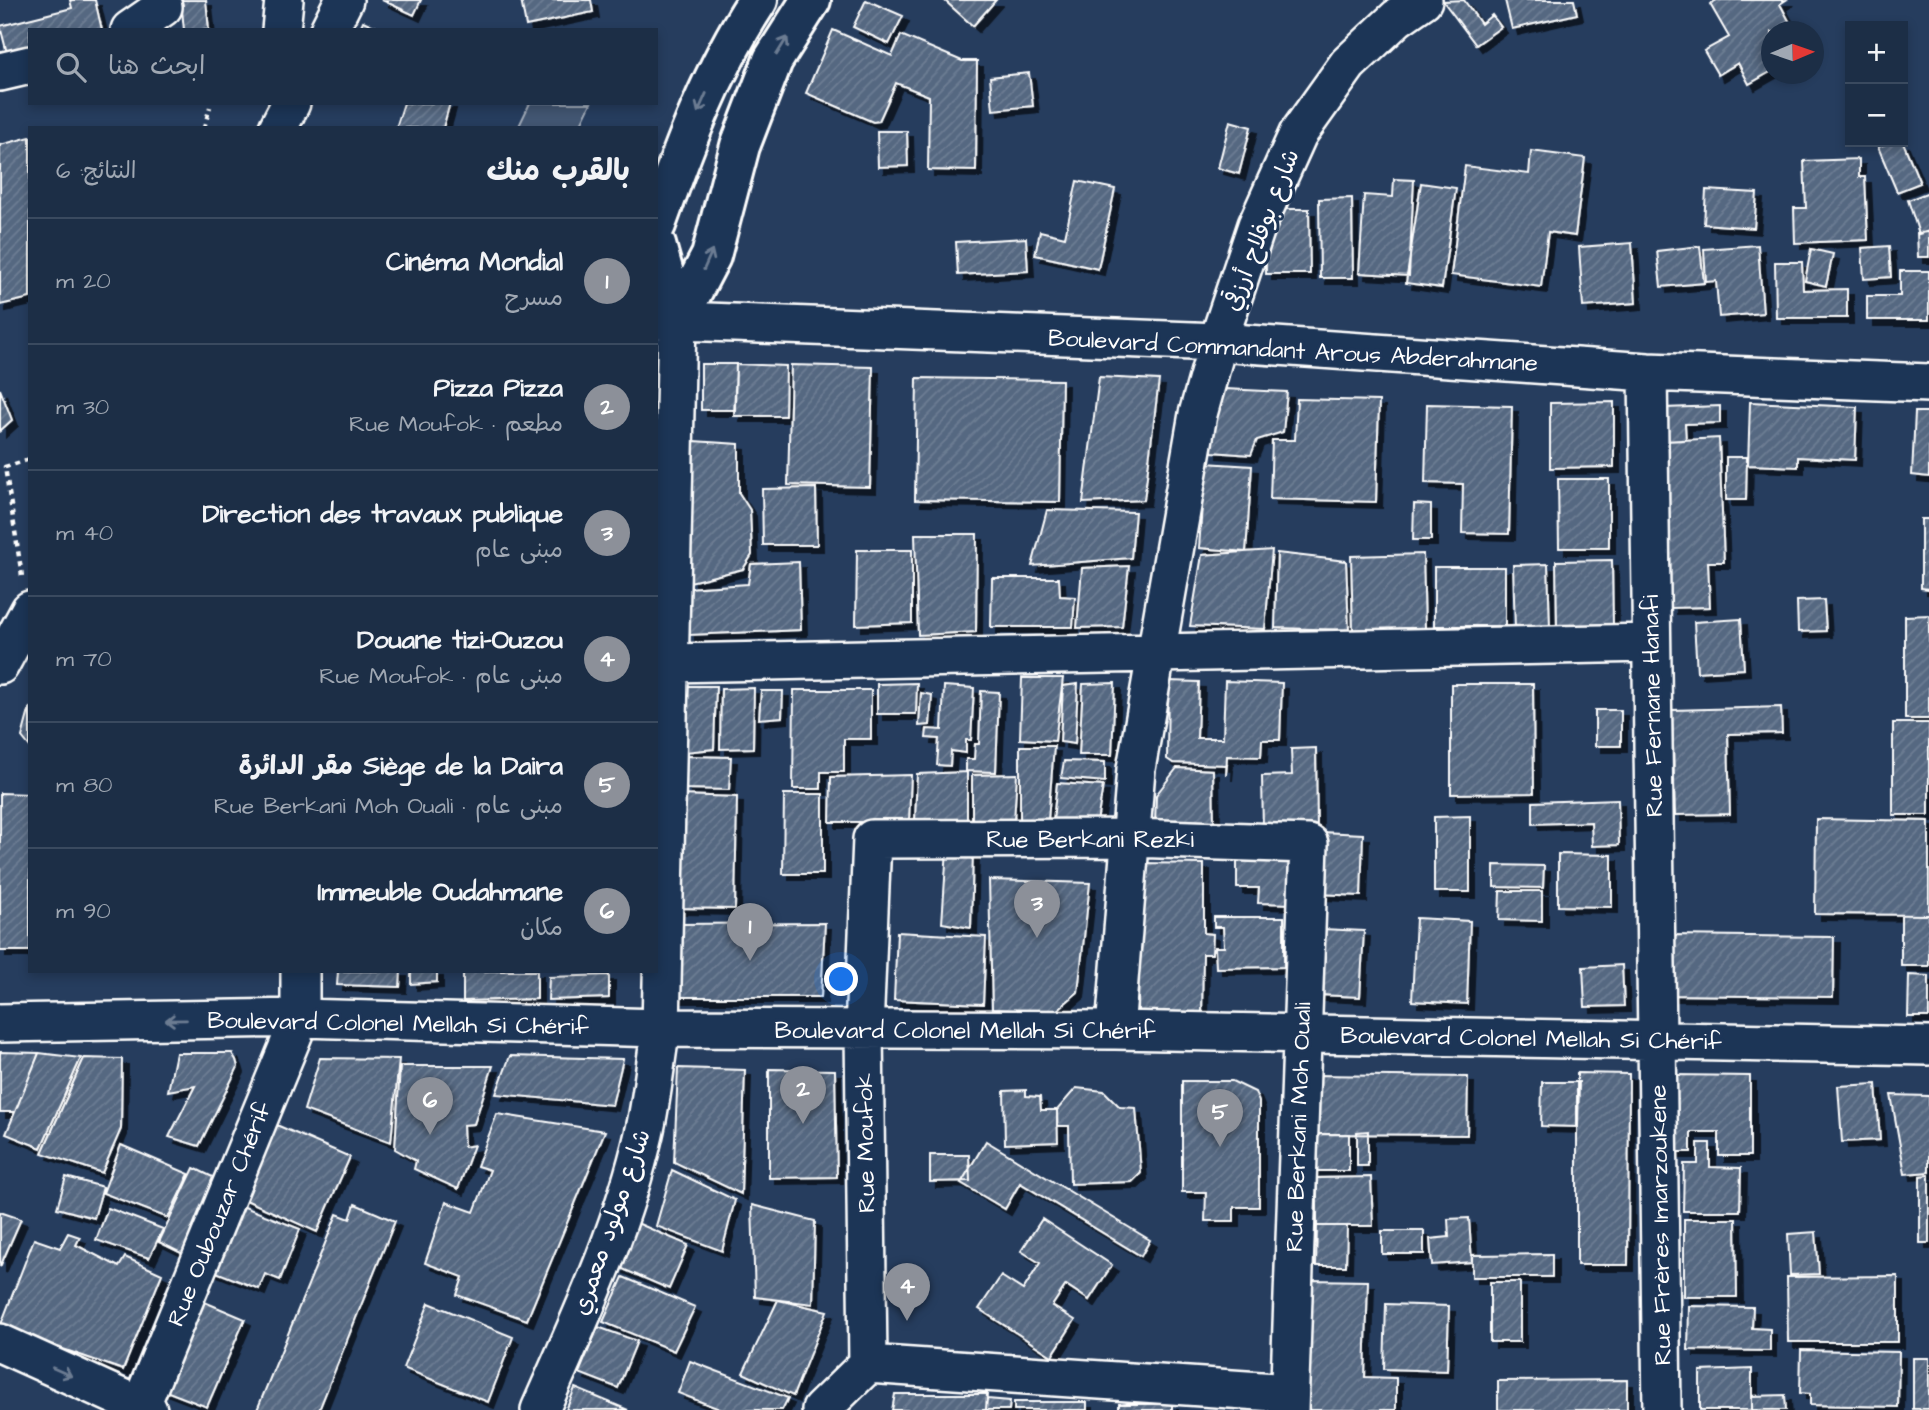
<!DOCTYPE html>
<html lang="ar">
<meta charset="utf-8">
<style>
:root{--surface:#1c2e46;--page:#293a51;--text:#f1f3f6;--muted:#a0a8b3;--line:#3a4a5f;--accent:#8c9099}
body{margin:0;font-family:"Architects Daughter","Playpen Sans Arabic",sans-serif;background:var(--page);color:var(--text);direction:rtl}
.controls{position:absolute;right:21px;top:21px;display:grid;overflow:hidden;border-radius:0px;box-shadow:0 4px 10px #0003}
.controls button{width:63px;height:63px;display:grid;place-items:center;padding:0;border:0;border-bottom:2px solid var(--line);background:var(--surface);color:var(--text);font:35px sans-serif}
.compass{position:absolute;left:1761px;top:21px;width:63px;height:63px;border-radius:50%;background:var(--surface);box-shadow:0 4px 10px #0003;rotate:88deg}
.you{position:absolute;left:842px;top:980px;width:24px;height:24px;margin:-18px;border:5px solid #fff;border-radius:50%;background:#1a73e8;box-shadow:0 0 0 10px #1a73e833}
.badge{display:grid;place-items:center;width:46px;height:46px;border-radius:50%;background:var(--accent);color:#fff;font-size:23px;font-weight:700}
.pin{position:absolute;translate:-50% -58px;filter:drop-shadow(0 2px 4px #0008)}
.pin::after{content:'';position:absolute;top:37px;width:24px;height:21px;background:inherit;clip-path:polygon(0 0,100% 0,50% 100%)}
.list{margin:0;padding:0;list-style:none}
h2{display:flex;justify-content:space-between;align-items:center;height:91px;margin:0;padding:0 28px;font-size:30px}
h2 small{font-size:23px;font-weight:400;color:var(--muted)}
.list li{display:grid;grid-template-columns:46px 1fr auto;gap:21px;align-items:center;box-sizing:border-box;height:126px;padding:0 28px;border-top:2px solid var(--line)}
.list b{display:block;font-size:26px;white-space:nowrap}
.list p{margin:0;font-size:23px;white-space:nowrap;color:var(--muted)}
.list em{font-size:23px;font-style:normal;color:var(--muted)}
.icon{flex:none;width:38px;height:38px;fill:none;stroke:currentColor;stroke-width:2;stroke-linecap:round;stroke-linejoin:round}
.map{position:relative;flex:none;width:1929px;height:1410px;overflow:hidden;direction:ltr}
.search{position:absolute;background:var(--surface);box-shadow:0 4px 10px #0003;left:28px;top:28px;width:630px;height:77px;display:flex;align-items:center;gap:18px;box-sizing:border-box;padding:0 24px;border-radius:0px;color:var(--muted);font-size:26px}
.panel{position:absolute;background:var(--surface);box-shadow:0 4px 10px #0003;left:28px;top:126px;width:630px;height:847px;border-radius:0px;direction:rtl}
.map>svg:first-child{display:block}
.grass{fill:#425672;stroke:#a0aab8;stroke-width:2}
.building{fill:url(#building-hatch);stroke:#fff;stroke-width:2;filter:url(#shadow)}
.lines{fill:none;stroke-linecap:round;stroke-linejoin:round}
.minor-casing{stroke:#fff;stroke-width:42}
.secondary-casing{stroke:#fff;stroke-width:44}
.path{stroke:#fff;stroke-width:4.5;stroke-dasharray:5 5;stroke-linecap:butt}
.minor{stroke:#1d3557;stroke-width:37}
.secondary{stroke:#1d3557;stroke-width:38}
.oneway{stroke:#6c7c92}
.labels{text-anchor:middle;stroke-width:6;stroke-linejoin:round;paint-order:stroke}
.street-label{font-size:24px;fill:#fff;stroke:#1d3557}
</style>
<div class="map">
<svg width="1929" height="1410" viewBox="0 0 1929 1410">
<defs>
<pattern id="building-hatch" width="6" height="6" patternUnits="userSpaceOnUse" patternTransform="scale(1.75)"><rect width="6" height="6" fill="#556781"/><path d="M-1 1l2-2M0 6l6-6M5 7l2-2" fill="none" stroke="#6e7e94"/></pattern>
<filter id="shadow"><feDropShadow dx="6" dy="6" stdDeviation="0" flood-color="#0009"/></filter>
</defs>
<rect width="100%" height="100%" fill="#263d5e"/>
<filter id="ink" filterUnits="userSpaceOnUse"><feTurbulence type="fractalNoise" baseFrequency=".0143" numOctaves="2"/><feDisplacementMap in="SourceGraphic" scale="14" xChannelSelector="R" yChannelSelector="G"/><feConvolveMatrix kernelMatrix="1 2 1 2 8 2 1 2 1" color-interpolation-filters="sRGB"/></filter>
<g filter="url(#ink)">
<path class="grass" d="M530 103H591L579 128H518Z"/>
<path class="building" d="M70 0H95L102 30H30V52L8 57 0 26 72 8Z
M181 0H206L209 30H184Z
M382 0H421L414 15Z
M521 0H591L593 12 526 26Z
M866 0 903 16 889 44 853 27Z
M944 0H996L973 26Z
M1464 0 1481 24 1492 15 1501 27 1476 45 1443 1Z
M1505 0H1574L1577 14 1512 29Z
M1717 0H1786L1780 4 1795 32H1772V71L1749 84 1738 63 1718 75 1704 51 1729 37 1710 4Z
M363 21 383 30H359Z
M833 30 892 56 901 35 962 61H977L976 171 928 170 929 96 896 83 879 121 873 122 806 93Z
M1029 73 1033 106 993 110 990 77Z
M404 103H450L443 128H396Z
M1230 121 1251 127 1239 174 1218 168Z
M877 131H907L908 166 878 167Z
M30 137V298L0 305V145Z
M1891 142H1903L1920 183 1897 192 1878 147Z
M1531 151 1585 158 1575 236 1548 232 1541 287 1451 275 1465 166 1529 174Z
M1859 159V177H1865L1868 240 1795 243 1794 208H1806L1804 161Z
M1394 179 1414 180 1409 276 1359 273 1364 195 1393 197Z
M1077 181 1115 189 1098 269 1035 255 1040 231 1065 237Z
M1421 183 1456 188 1442 288 1406 283Z
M1706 190 1757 193 1754 228 1704 224Z
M1929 192V231L1919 234 1908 200Z
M1352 198 1353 278H1320L1319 199Z
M1265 209H1309L1310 274H1266Z
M1929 232V257H1918L1917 233Z
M1026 238 1028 271 958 275 956 242Z
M1632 243 1636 303 1583 307 1579 247Z
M1758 245 1763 313 1719 317 1716 281 1706 282 1704 249Z
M1700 246 1704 283 1661 287 1657 251Z
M1889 246 1891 277 1864 279 1862 248Z
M1811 249 1833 254 1826 286 1805 281Z
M1775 262H1802L1803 290 1847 289V318H1776Z
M1900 271H1929V320H1867V296H1900Z
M701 364H736L735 410H701Z
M736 364 786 366 785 416H734Z
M791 365 873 367 870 487 788 485Z
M1099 377 1159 380 1144 500 1083 503Z
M917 378 1062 380 1060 502 915 500Z
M0 389 12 420 0 431Z
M1225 389 1287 392 1283 432 1257 440 1251 455 1212 452 1213 417Z
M1297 399 1379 401 1376 502 1270 499 1272 440H1295Z
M1614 402V467L1550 468V403Z
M1750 402 1857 407 1855 460 1798 457V467L1748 465Z
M1427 404 1512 406 1509 534 1462 533 1463 484 1425 483Z
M1720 406V423L1685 424 1686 440 1664 441 1663 408Z
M1915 412H1929V477L1912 475Z
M1719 438 1724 562H1708L1710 607 1671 608 1664 441Z
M693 441 739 444V493L750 510 752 555 743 569 690 582Z
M1726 457H1747L1746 500H1726Z
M1205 463 1252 466 1246 552 1199 548Z
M1558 479H1609V548H1559Z
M816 488 817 545H763L762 489Z
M1414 504 1431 505V540H1413Z
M1047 510 1135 512 1131 558 1032 566Z
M1921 519H1929V589L1921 588Z
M915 534H977L976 632 918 635Z
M857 550H912V623L856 625Z
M1272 550 1265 629 1190 626 1202 555Z
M1277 553 1346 561 1349 630 1275 628Z
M1423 554 1425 628 1353 630 1351 556Z
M1612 560 1613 626 1557 627 1556 561Z
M799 562 801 630 689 635 687 588 748 584 751 564Z
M1548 564 1550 628 1515 630 1513 565Z
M1129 566 1122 627 1077 628 1082 568Z
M1434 567H1505V626H1434Z
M992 578H1059L1060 596 1075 597 1073 627H991Z
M1824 600 1826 631 1798 632 1797 601Z
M1929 615V719H1905V616Z
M1741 619 1744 669 1697 672 1694 622Z
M1022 678H1063L1055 741 1020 739Z
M1168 681 1199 682 1197 738H1223L1225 681 1282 683 1280 740H1262L1261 757 1227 756 1226 775 1227 765 1173 763 1167 759Z
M917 683 916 714H877V684Z
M1115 683 1112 755H1079L1083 684Z
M1078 684 1075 744 1060 742 1063 686Z
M1451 684H1533L1534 793 1451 794Z
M686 686H716L714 749 685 752Z
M944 686 974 688 971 740H966V753L951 751 950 766 937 765 939 739 926 738 927 729 942 730Z
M754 688 753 748 720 749 721 689Z
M794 690H871V739H844V772H821V789H793Z
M761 691H783L782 717 759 719Z
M981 691 999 692 996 772 966 771V759H974L975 744H979Z
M921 693 932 695 930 725 919 726Z
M30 707V747L22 737Z
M1781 707 1782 733 1728 734 1730 814 1675 815 1672 710Z
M1595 710H1621V746H1595Z
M1893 723H1929V815H1893Z
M1020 746H1054L1048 820H1020Z
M1316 748 1317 831H1263L1262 776 1292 775 1291 749Z
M685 756 731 757 729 790 686 789Z
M1064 761 1105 762V782L1061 778Z
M1177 768 1213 770 1214 825 1155 824 1156 795Z
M967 772V822L915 821 917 774Z
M1017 774 1014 821 972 820V775Z
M911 775 909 822H830L831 777Z
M1057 783 1103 786 1097 822 1053 821Z
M0 793 30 794V951H0Z
M784 794H823V874H783Z
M679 795 737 797 735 909 677 908Z
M1618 799 1619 845 1592 846 1591 822 1533 824V802Z
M1470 816V892H1434V817Z
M1816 819 1929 821V915L1815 914Z
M1321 832 1363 834 1361 896 1318 894Z
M947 849 973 850 971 928 942 923Z
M1237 853 1295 855 1294 904 1258 903 1259 888H1237Z
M1558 854 1612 855V907L1558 906Z
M1140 863 1204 864V933L1213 934 1212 954H1203L1202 1015 1138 1014Z
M1494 865 1544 866 1543 888 1494 887Z
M989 880 1090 883 1078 992 1055 1012 992 1009Z
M1500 891H1542V921L1499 920Z
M1901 915H1929V966H1901Z
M1214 917H1284V967L1216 968 1215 947H1224L1223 927H1214Z
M1416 918 1470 921 1467 1004 1412 1001Z
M825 923 821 997H677L676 924Z
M1322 929 1364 931 1360 997 1319 995Z
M897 932 986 937 983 1004 894 1000Z
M1671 935 1834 937 1833 997 1669 995Z
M1622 965 1624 1006 1585 1007 1583 967Z
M338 971H401L400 987 337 985Z
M411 971H437V982L411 984Z
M463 971H537V999L463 1001Z
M609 975V998L548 1000 549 977Z
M1909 975 1929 976V1017H1908Z
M0 1052 39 1053 15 1112H0Z
M39 1053 81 1058 41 1148 6 1134Z
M176 1053H232L236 1060 238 1067 199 1146 169 1137 195 1086 168 1091Z
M510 1056 623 1059 612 1105 496 1094Z
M84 1058 122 1059 121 1129 102 1173 42 1153Z
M320 1058 399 1059 391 1142 304 1110Z
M400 1066H493L474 1124 463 1125 464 1147 474 1145 458 1189 414 1169 416 1161 395 1149Z
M678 1068 745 1070 741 1194 674 1162Z
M769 1069 835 1070 837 1177 769 1178Z
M1577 1073 1629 1074 1628 1265H1577Z
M1314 1075 1468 1077 1467 1135 1314 1134Z
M1674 1075 1750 1076V1156H1719V1132H1691V1152H1673Z
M1182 1081H1232L1255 1092 1259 1102V1207H1234V1221H1205L1206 1192H1182Z
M1542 1082H1579L1578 1127 1541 1126Z
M1876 1084 1880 1140 1842 1142 1838 1086Z
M1076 1088 1104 1091 1120 1107 1136 1108 1141 1173 1132 1182 1070 1184 1069 1126H1057V1110Z
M1026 1090V1096L1040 1097 1041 1110H1057L1058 1142 1005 1144 1004 1091Z
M1891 1095 1929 1096V1172L1905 1174Z
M497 1114 605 1131 527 1320 457 1295 463 1277 425 1263 446 1202 474 1212 490 1170 477 1166Z
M272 1123 350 1157 317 1232 239 1197Z
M1368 1131V1166H1357V1132Z
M1313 1134H1349V1171H1313Z
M986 1141 1150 1240 1141 1256 1020 1183 1005 1209 961 1183Z
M1698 1143H1710V1167L1741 1168 1740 1211H1683L1684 1164H1698Z
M121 1145 189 1174 168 1218 103 1193Z
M930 1155H969L970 1181 930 1182Z
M194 1168 221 1181 189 1257 159 1242Z
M672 1170 735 1200 722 1251 656 1226Z
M1929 1175V1243H1920V1176Z
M66 1177 103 1187 94 1218 57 1208Z
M1371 1177 1373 1226H1317V1178Z
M237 1204 300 1229 280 1280 265 1274 259 1289 211 1270Z
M355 1204 395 1221 319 1410H257L337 1214 350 1219Z
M752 1205 815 1221 813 1304 755 1297Z
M108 1208 163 1229 149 1258 96 1240Z
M0 1212 21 1219 0 1267Z
M1469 1218 1472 1262 1432 1265 1430 1239 1449 1237 1448 1219Z
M1042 1219 1112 1265 1089 1300 1066 1285 1052 1306 1075 1320 1052 1356 979 1309 1001 1276 1023 1290 1040 1263 1021 1251Z
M1684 1219H1736L1737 1297H1684Z
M637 1223 688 1245 669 1289 618 1267Z
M1317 1226H1347L1346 1266H1316Z
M1382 1231H1424V1254H1382Z
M1816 1232 1819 1274 1790 1275 1788 1234Z
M68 1233 80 1237 76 1245 119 1267 125 1257 162 1274 123 1370 0 1327 34 1239 60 1248Z
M1552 1254V1277H1472V1255Z
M1898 1276V1342H1788L1787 1277Z
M623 1277 695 1307 674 1351 603 1322Z
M1309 1280 1368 1281 1365 1377 1396 1378V1410H1305Z
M1490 1282H1520V1342H1490Z
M195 1298 245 1319 207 1407 158 1388Z
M778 1300 827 1311 793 1396 743 1373Z
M429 1303 513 1337 488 1402 403 1368Z
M1386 1304 1449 1306 1447 1371 1384 1369Z
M1689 1306 1753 1307 1752 1328 1770 1329V1351L1688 1350Z
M598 1327 637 1341 618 1388 579 1373Z
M1801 1350 1899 1352 1898 1407 1810 1405V1394L1800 1393Z
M1913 1358H1929V1409H1913Z
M690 1361 788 1398 782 1410H722L678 1393Z
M1752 1369V1410H1700V1371Z
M1627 1380V1410H1498V1381Z
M575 1388 628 1410H566Z
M895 1394H987L986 1410H892Z
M1785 1395 1786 1410H1752V1396Z
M987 1399 1010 1401 1009 1410H986Z
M1014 1402H1087V1410H1014Z
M1119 1404H1172V1410H1119Z"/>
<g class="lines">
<defs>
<path id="minor" d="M130 30 163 7
M281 30 284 0
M329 30 344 0
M0 72 30 65
M278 128 291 103
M656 320 1218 342 1648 372 1929 383
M1648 372 1662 1410
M669 663 1651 643
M0 665 30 610
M0 1023 300 1018 661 1028 1115 1030 1929 1046
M1115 1030 1136 769 1198 414 1218 342 1257 225 1298 134 1348 64 1397 18 1423 0
M0 1343 148 1410
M868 1364 864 1030 872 839 1131 838 1309 844 1289 1410
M868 1364 1289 1393
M139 1410 300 1018V971
M540 1410C579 1321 622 1230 644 1134 652 1100 655 1063 661 1028L677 321
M821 1410 868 1364"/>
<path id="secondary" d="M656 225C684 146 712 70 758 0
M656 245 677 321
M677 321 711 256 740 146 773 60 811 0"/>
</defs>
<use href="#minor" class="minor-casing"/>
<use href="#secondary" class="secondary-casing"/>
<path class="path" d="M204 128 210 107
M22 576 5 467 30 459"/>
<use href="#minor" class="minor"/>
<use href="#secondary" class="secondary"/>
</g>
<defs><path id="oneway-shaft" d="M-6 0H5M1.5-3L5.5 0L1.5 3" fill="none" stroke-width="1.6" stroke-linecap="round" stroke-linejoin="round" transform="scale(1.75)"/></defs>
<g class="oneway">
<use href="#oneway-shaft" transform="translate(782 46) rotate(-58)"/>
<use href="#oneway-shaft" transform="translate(702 103) rotate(114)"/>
<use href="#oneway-shaft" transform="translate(708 260) rotate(-66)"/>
<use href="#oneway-shaft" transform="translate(176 1020) rotate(179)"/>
<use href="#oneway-shaft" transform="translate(62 1372) rotate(24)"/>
</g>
</g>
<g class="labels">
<g class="street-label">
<text transform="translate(1261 230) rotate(-69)" y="8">شارع بوفلاح أرزقي</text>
<text transform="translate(1293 350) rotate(3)" y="8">Boulevard Commandant Arous Abderahmane</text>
<text transform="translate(1652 706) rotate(-91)" y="8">Rue Fernane Hanafi</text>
<text x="1090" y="847">Rue Berkani Rezki</text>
<text transform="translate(398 1023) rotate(1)" y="8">Boulevard Colonel Mellah Si Chérif</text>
<text x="965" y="1038">Boulevard Colonel Mellah Si Chérif</text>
<text transform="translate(1531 1038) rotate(1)" y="8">Boulevard Colonel Mellah Si Chérif</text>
<text transform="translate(1298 1127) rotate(-88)" y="8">Rue Berkani Moh Ouali</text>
<text transform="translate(865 1143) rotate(-91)" y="8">Rue Moufok</text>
<text transform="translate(219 1214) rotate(-68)" y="8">Rue Oubouzar Chérif</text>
<text transform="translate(611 1222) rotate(-71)" y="8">شارع مولود معمري</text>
<text transform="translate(1660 1225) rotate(-91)" y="8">Rue Frères Imarzoukene</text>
</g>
</g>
</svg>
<div class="controls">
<button>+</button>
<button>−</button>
</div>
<svg class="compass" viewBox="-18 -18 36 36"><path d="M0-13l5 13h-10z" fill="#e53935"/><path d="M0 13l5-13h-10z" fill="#a0a8b3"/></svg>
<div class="you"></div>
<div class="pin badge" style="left:750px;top:961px">1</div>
<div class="pin badge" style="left:803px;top:1124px">2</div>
<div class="pin badge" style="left:1037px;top:938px">3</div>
<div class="pin badge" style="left:907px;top:1321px">4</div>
<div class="pin badge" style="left:1220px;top:1147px">5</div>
<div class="pin badge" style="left:430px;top:1135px">6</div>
<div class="search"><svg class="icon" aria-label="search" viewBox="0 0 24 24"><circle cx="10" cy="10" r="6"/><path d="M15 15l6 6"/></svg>ابحث هنا</div>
<section class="panel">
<h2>بالقرب منك<small>النتائج: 6</small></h2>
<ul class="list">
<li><span class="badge">1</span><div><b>Cinéma Mondial</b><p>مسرح</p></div><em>20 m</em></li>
<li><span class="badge">2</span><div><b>Pizza Pizza</b><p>مطعم · Rue Moufok</p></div><em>30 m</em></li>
<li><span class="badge">3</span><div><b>Direction des travaux publique</b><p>مبنى عام</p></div><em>40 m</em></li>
<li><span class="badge">4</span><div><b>Douane tizi-Ouzou</b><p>مبنى عام · Rue Moufok</p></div><em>70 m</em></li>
<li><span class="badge">5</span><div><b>Siège de la Daira مقر الدائرة</b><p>مبنى عام · Rue Berkani Moh Ouali</p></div><em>80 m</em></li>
<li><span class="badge">6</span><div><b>Immeuble Oudahmane</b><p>مكان</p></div><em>90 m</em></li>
</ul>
</section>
</div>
